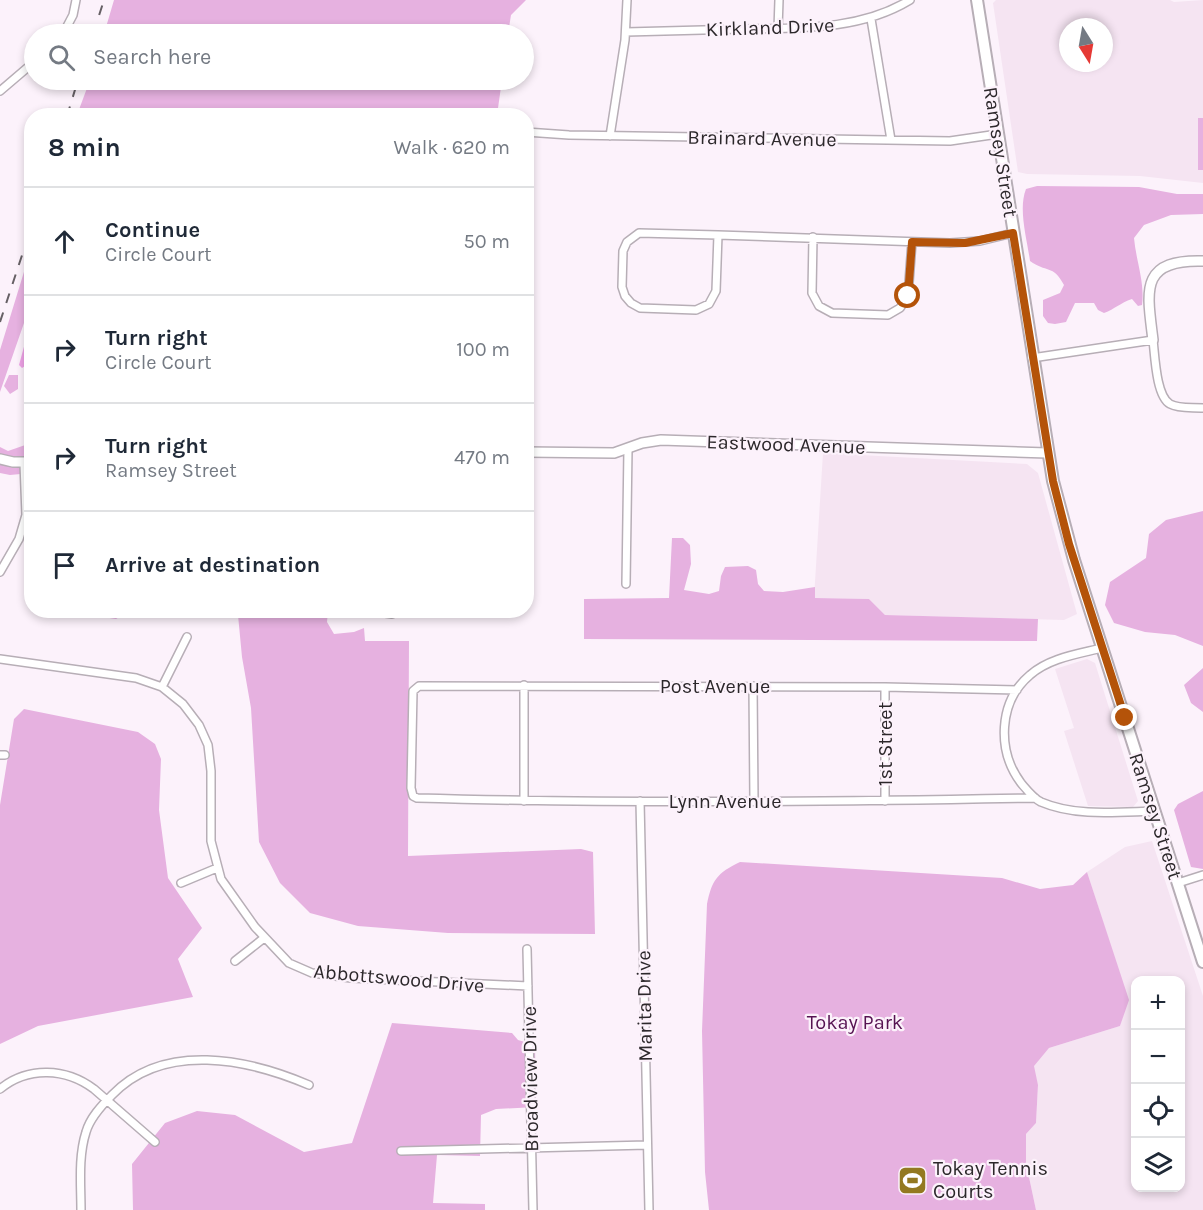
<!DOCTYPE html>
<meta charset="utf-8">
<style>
:root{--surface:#fff;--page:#f2f2f3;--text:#1f2937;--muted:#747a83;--line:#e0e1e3}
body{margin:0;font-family:Karla,sans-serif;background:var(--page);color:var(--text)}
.controls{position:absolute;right:18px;bottom:18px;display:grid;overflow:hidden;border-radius:12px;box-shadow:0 3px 9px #0003}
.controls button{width:54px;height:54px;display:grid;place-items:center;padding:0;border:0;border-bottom:2px solid var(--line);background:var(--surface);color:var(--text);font:30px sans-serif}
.compass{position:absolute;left:1059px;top:18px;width:54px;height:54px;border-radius:50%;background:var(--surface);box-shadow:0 3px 9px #0003;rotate:169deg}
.stop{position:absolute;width:18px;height:18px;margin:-14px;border:4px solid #b45309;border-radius:50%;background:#fff}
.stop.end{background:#b45309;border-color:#fff;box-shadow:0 2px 6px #0008}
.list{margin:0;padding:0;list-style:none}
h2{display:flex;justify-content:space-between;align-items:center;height:78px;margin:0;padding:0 24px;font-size:26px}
h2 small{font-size:20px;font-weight:400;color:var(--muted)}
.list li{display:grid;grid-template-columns:39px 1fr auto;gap:18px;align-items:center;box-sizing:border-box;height:108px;padding:0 24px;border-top:2px solid var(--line)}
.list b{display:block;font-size:22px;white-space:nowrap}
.list p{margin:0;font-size:20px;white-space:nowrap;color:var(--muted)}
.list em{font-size:20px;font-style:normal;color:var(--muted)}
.icon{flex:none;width:33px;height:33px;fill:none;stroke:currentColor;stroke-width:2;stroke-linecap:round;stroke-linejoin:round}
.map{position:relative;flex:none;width:1203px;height:1210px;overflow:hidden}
.search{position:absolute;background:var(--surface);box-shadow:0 3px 9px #0003;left:24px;top:24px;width:510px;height:66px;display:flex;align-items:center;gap:15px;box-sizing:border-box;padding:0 21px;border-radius:33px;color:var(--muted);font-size:22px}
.panel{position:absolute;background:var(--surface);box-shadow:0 3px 9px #0003;left:24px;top:108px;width:510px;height:510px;border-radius:24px}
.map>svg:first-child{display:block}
.built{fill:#f5e4f2;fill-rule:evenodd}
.green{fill:#e6b1e0}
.water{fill:#efa2e7}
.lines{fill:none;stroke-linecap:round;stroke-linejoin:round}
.street-casing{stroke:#b7aeb6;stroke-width:10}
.secondary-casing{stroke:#b7aeb6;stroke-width:12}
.primary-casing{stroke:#b7aeb6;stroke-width:14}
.street{stroke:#fff;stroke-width:7}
.secondary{stroke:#fff;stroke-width:9}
.primary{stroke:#fff;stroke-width:10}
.rail{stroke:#666065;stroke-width:2;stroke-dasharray:10 10;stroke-linecap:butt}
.route{stroke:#b45309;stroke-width:8}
.labels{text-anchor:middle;stroke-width:4.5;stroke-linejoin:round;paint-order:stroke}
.street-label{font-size:20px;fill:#2c282b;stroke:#fcf2fb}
.park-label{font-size:20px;fill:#561252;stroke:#fcf2fb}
.poi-label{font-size:20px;fill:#2c282b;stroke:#fcf2fb;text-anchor:start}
</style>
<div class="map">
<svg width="1203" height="1210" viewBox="0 0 1203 1210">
<rect width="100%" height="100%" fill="#fcf2fb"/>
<path class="built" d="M996 0H1170L1174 2 1203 0V183L1140 176 1027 174 1018 172 993 3ZM1068 27H1104V63H1068Z
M823 453 1027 464 1038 473 1077 614 1064 620 885 615 869 599 814 598Z
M1087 659 1095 663 1138 801 1133 807 1088 806 1064 731 1074 728 1055 669Z
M1152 841 1203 996V1210H1036L1026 1163V1134L1036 1123 1038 1086 1033 1066 1049 1048 1120 1026 1128 1000 1087 872 1125 847ZM1136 980H1180V1188H1136Z"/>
<path class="green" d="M114 0H526L511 15 508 34H104Z
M90 80H502L497 115H77Z
M1198 118H1203V170H1198Z
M1037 186 1139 187 1177 194H1203V214L1171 215 1144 225 1134 238C1136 261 1145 282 1142 305L1138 306 1132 299C1120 303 1115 309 1104 313L1098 310 1094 303H1075L1066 322 1055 324 1048 323 1043 316V300L1060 293 1064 285C1053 264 1046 273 1030 261 1027 239 1018 209 1026 189Z
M31 249V320L24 323 0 392V350Z
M9 375H18V389L10 394 4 386Z
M31 443V473L10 475 0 473V447L8 451Z
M1203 511V646L1175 635 1145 632 1114 623 1105 605 1110 582 1146 558 1149 534 1166 520Z
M672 538H683L690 545 691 564 684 590 709 594 719 591 721 576 725 567 748 566 756 570 758 584 764 591 783 592 815 587V598L869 599 885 615 1038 619 1037 641 584 639V599L669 598Z
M63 611 129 610V611L116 619Z
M230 611H328L327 622 334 634 354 632 364 628 365 641H409L408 856 581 849 593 852 595 934 448 933 358 926 310 913 280 883 259 842 251 708 242 657 238 615Z
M1203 668V712L1191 703 1184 685Z
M24 709 138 732 155 744 161 759 159 810 168 878 202 928 178 959 193 997 38 1026 0 1044V805L14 719Z
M1203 791V869L1191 867 1174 810 1178 804Z
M740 862 1002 878 1040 889 1073 885 1087 872 1129 1000 1120 1026 1049 1048 1034 1066 1038 1085 1036 1123 1026 1134V1163L1036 1210H709L705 1172 702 1031 707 904C712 880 717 873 740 862Z
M392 1023 512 1033 518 1040 535 1045 536 1107 496 1109 481 1115 480 1156 437 1155 433 1203 485 1204V1210H133L132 1164 165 1123 197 1111 235 1115 304 1152 352 1143Z"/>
<path class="water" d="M28 332H31V346L25 366 22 368 19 365Z"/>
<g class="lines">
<defs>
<path id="street" d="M871 19 891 140
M778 29 779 0
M626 32C664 31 702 30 741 29 798 28 859 31 910 0
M63 34 73 15 76 0
M0 91 34 62
M526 132 569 135 950 141 998 134
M610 136 625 40 627 0
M639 233 718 235 716 291 709 304 696 310 640 308 631 303 625 296 622 287 623 251 627 242Z
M718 235 950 243 980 241 1013 233
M813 237 812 293 819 306 832 313 888 315 900 308 908 296 912 242
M526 264 529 358 526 376
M1032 358 1153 340C1155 356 1156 396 1170 404 1179 409 1192 407 1203 408
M0 572 19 539 26 515 24 463
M626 584 628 449
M378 612 392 614 401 610
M1102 648C1078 654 1049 658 1030 675 998 702 997 751 1021 783 1027 790 1033 798 1041 802 1076 817 1118 812 1155 811
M0 659 136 678 162 687 183 704 199 725 208 745 211 771V841L221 879 255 927 289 963 312 973 351 978 528 986
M524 685V801
M753 686 754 801
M162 687 187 637
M885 687V801
M1017 690 885 687 419 686 413 691 411 788 413 796 417 798C623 804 829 802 1035 798
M0 755H5
M640 801 649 1210
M181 883 217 868
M1178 883 1203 875
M527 949 533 1210
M235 961 264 938
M0 1089C28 1066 66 1068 94 1089L155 1142
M401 1151 647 1145
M81 1210C81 1185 78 1157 86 1132 90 1118 101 1106 112 1095 164 1041 248 1059 309 1085"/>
<path id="secondary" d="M1153 340C1147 291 1139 259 1203 261
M526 452 614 453 642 443 661 440 1047 453
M0 459 13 462H32"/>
<path id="primary" d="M977 0 1053 481 1074 560 1203 962"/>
</defs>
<use href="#street" class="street-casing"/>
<use href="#secondary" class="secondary-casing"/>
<use href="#primary" class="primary-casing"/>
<use href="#street" class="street"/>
<use href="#secondary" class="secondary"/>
<use href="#primary" class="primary"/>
<path class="rail" d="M93 34 104 0
M67 116 78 80
M0 322 32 225"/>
</g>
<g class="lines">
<path class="route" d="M908 296 912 242 965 243 1013 233 1053 481 1069 544 1125 718"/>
</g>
<defs>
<symbol id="stadium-square" viewBox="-11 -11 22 22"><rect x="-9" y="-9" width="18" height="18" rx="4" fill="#937920" stroke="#fcf2fb"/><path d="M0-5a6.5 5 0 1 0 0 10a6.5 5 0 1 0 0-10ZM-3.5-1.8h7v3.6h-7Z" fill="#fff"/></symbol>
</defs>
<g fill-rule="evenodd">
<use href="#stadium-square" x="896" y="1164" width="33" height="33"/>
</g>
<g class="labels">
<g class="street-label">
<text transform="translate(770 27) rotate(-2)" y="7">Kirkland Drive</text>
<text transform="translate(762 138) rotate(1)" y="7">Brainard Avenue</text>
<text transform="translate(1001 152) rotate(81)" y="7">Ramsey Street</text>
<text transform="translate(786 444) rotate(2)" y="7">Eastwood Avenue</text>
<text x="715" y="693">Post Avenue</text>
<text transform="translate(885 744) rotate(-90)" y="7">1st Street</text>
<text x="725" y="808">Lynn Avenue</text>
<text transform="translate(1156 816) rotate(72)" y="7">Ramsey Street</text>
<text transform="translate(399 978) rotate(5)" y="7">Abbottswood Drive</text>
<text transform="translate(644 1006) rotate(-91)" y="7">Marita Drive</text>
<text transform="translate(530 1079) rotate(-91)" y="7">Broadview Drive</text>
</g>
<g class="park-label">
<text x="855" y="1029">Tokay Park</text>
</g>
<g class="poi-label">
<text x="933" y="1175">Tokay Tennis<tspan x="933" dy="23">Courts</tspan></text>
</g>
</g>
</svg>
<div class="controls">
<button>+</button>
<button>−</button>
<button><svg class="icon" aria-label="locate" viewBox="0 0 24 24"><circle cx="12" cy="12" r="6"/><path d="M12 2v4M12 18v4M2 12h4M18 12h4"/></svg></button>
<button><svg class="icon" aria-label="layers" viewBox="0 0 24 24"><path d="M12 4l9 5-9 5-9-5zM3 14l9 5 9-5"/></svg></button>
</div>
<svg class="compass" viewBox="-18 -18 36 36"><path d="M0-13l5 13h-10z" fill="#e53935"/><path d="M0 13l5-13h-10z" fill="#747a83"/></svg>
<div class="stop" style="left:908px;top:296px"></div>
<div class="stop end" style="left:1125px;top:718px"></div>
<div class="search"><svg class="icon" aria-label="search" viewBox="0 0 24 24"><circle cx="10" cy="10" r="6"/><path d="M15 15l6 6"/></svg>Search here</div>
<section class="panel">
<h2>8 min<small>Walk · 620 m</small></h2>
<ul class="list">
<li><svg class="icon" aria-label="ahead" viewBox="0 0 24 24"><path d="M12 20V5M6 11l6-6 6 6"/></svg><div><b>Continue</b><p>Circle Court</p></div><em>50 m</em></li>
<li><svg class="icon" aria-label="right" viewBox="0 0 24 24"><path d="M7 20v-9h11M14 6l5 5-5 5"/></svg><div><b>Turn right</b><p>Circle Court</p></div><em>100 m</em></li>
<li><svg class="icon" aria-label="right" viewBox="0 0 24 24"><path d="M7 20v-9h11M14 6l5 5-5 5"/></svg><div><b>Turn right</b><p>Ramsey Street</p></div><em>470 m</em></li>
<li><svg class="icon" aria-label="arrive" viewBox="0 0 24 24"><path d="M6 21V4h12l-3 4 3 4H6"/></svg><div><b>Arrive at destination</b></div></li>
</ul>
</section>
</div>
